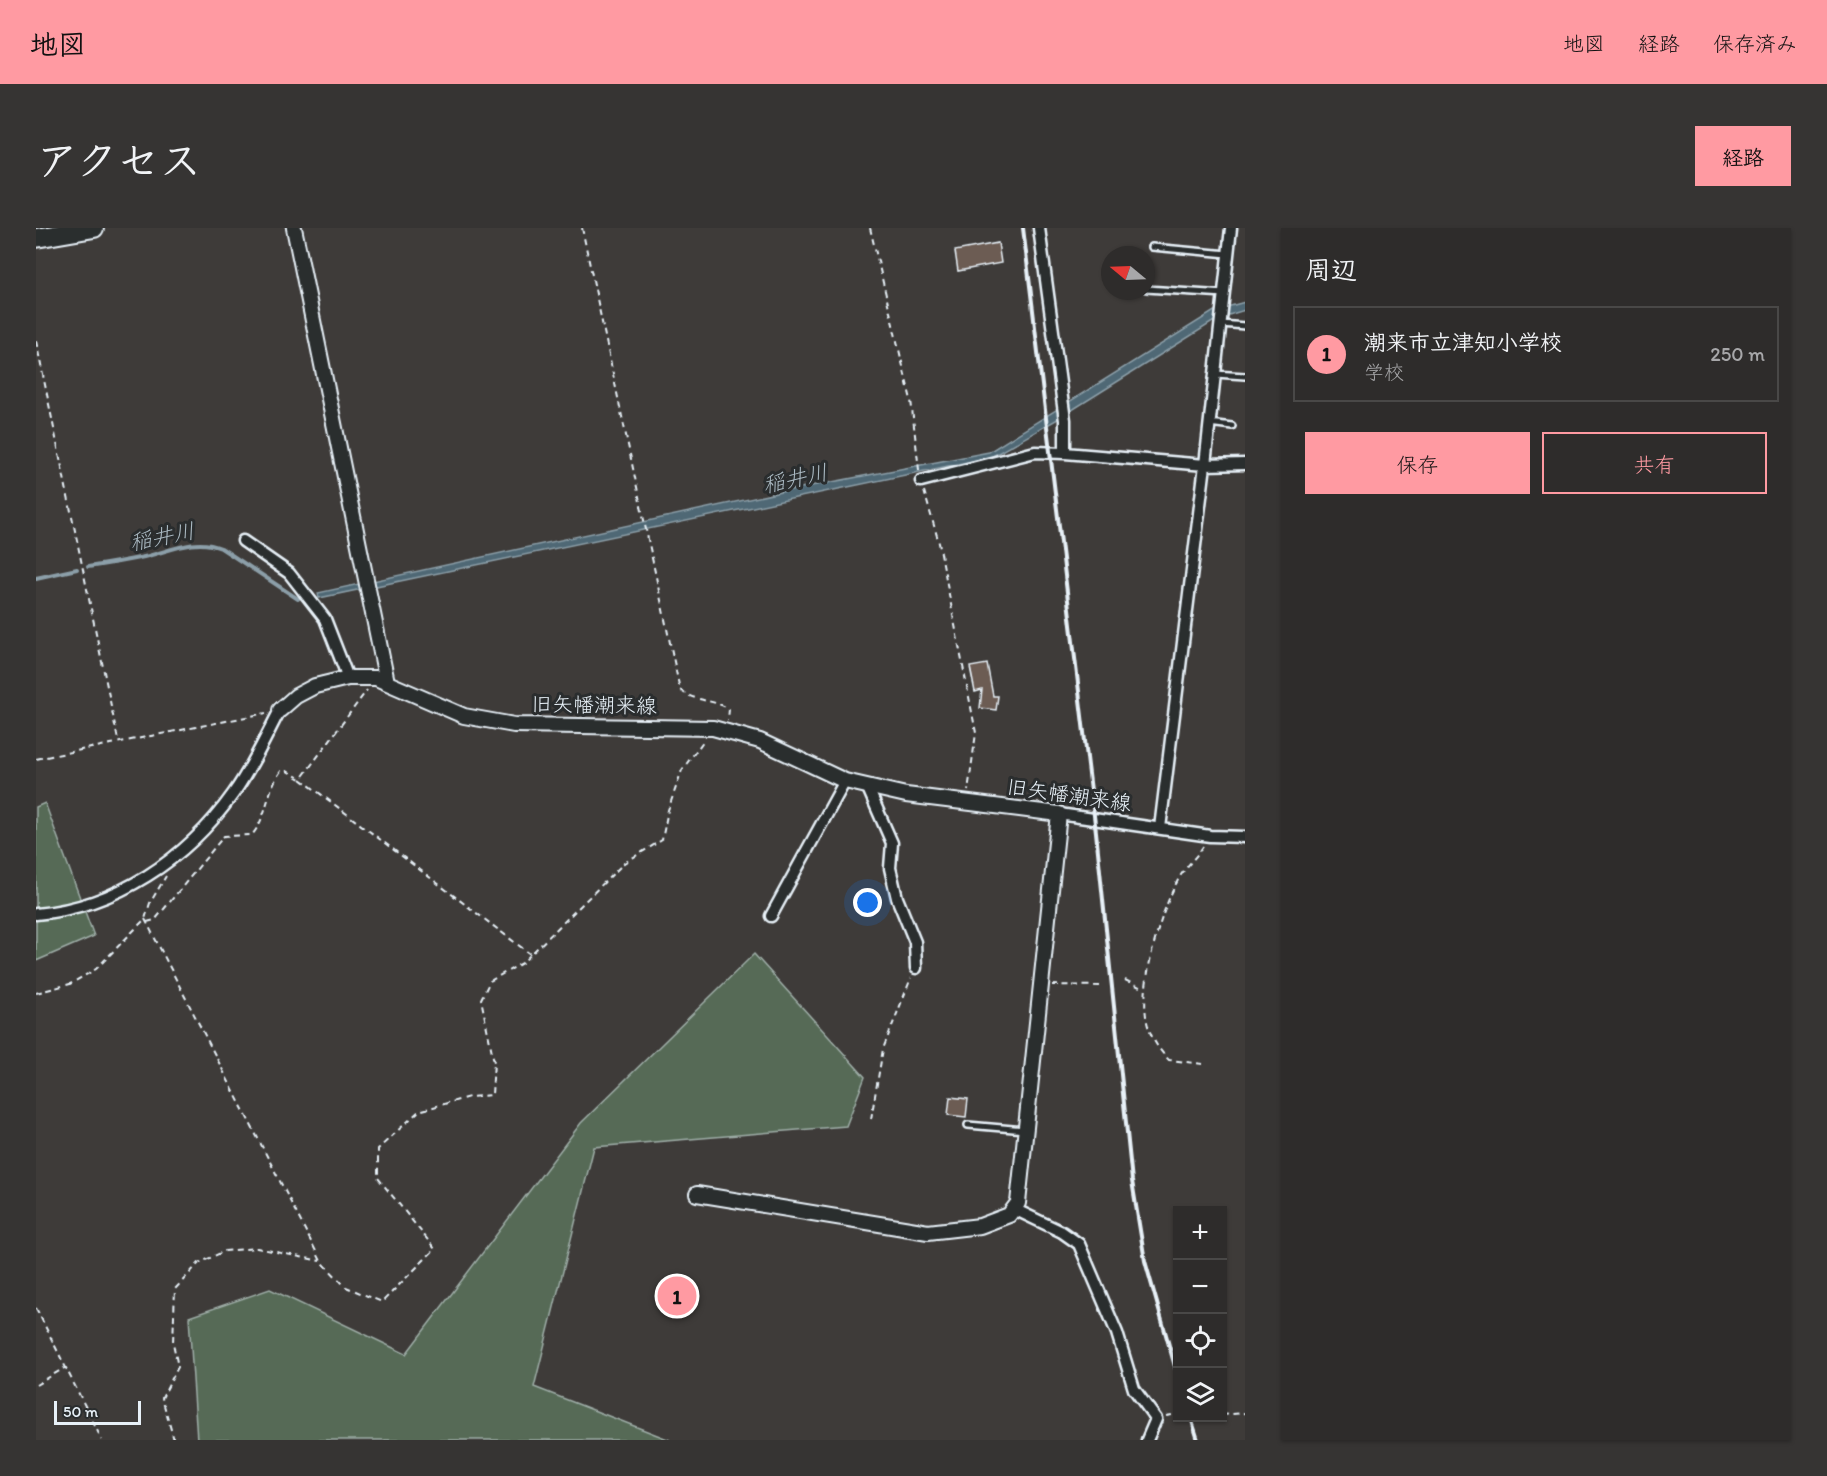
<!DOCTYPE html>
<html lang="ja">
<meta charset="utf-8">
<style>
:root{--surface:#2e2c2b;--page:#363433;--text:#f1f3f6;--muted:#a7a7a9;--line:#494847;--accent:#ff9aa2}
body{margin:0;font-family:Itim,"Klee One",sans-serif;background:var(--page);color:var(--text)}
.controls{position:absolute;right:18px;bottom:18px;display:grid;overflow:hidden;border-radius:0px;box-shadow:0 2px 4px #0004}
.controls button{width:54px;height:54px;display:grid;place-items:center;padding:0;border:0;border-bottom:2px solid var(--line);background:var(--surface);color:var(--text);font:30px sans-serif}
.compass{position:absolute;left:1065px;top:18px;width:54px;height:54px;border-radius:50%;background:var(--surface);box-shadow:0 2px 4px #0004;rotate:289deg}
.scale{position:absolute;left:18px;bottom:15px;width:87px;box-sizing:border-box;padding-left:6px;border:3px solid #e8f1f8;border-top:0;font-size:16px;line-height:21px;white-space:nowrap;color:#e8f1f8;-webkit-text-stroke:4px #2a2d2e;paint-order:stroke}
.you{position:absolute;left:832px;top:675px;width:21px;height:21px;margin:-15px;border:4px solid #fff;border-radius:50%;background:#1a73e8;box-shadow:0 0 0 9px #1a73e833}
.badge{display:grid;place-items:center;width:39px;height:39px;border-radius:50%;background:var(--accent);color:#111;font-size:20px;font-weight:700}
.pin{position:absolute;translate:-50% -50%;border:3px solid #fff;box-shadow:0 2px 6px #0006}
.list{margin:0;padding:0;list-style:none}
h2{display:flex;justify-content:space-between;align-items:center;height:78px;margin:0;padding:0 24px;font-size:26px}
h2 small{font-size:20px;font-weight:400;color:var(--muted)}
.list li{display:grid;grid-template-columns:39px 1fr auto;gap:18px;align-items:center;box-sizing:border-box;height:96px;margin:0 12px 12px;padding:0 12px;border:2px solid var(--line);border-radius:0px}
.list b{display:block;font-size:22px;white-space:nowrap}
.list p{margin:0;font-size:20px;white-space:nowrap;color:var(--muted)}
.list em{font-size:20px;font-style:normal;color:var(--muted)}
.actions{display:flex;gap:12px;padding:18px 24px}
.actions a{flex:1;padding:14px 0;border:2px solid var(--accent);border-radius:0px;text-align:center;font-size:21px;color:var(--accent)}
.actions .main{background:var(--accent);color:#111}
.icon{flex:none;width:33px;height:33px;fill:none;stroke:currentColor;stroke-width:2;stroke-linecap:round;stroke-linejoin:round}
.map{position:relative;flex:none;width:1209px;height:1212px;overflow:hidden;border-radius:0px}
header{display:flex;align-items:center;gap:36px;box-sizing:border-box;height:84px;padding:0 30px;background:var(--accent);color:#111}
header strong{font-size:28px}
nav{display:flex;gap:33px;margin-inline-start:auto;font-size:21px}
.intro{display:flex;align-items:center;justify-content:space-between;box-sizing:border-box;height:144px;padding:0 36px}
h1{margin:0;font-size:42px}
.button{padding:15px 27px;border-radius:0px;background:var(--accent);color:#111;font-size:21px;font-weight:700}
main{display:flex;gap:36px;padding:0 36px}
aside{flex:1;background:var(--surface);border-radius:0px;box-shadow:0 2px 4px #0004}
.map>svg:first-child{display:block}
.green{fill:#566b57;stroke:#9faea8;stroke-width:1.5}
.water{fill:#4f6874;stroke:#8c9fa9;stroke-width:1.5}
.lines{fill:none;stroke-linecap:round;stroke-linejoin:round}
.stream{stroke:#8c9fa9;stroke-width:4}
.building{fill:#6c5c53;stroke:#e8f1f8;stroke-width:1.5}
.service-casing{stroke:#e8f1f8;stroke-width:10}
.minor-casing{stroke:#e8f1f8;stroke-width:15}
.tertiary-casing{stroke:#e8f1f8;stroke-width:18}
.primary-casing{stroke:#e8f1f8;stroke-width:22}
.path{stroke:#e8f1f8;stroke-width:2;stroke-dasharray:6 4.5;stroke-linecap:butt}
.service{stroke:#2a2d2e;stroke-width:5}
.minor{stroke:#2a2d2e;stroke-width:10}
.tertiary{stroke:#2a2d2e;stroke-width:14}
.primary{stroke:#2a2d2e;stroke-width:18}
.rail{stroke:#e8f1f8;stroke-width:4}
.labels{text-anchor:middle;stroke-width:6;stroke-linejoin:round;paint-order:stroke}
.street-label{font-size:21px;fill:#e8f1f8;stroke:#2a2d2e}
.water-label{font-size:22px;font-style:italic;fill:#abbac3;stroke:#2a2d2e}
</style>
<header>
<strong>地図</strong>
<nav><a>地図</a><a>経路</a><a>保存済み</a></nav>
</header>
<div class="intro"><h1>アクセス</h1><a class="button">経路</a></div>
<main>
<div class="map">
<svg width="1209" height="1212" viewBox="0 0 1209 1212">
<rect width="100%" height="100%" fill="#3e3b39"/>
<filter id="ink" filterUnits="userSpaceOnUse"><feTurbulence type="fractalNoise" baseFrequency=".0167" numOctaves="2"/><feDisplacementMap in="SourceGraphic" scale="12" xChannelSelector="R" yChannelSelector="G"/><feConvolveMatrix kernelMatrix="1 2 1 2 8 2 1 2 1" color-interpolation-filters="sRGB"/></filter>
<g filter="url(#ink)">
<path class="green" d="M9 575 58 708 0 733V579Z
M718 726 829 849 810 898 558 919 498 1159 634 1212H161L153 1089 234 1061 370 1126 545 895Z"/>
<path class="water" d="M1209 74V82L1183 90 1020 192 955 229 283 370 282 365 754 262 953 224 1180 82Z"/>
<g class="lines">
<path class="stream" d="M52 339C71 336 89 333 108 329 134 323 159 309 185 320L262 371
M0 350 41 341"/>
</g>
<path class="building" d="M962 15 965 35 922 43 919 23Z
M951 436 957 468H962L960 482 944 480 946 462 939 464 934 439Z
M914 869 932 871 930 889 912 887Z"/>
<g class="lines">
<defs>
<path id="service" d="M1116 19 1192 26
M1110 61 1189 66
M1185 96 1209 98
M1179 146 1209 148
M1173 195 1196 198
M932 897 989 902"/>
<path id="minor" d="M1003 0 1029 192V225L1169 237 1209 236
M885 253 999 224 1029 225
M207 313 253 345 289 391 312 450
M831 558 856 615 854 640 861 670 879 714 880 740
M1023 586 1174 608 1209 609
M1124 600 1169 237 1195 0
M0 686C80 679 151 631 197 566 216 540 229 510 244 482
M735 688 809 553
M978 981 1026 1004 1043 1016 1081 1105 1098 1161 1120 1191 1111 1212"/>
<path id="tertiary" d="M258 0 351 454
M244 482 260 468 279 458 312 450H340L428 488 478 497 677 500 724 513 809 553 870 567 1023 586 982 975 973 987 944 998 892 1004 661 966"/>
<path id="primary" d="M0 10 58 0"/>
</defs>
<use href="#service" class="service-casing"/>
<use href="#minor" class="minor-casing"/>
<use href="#tertiary" class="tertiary-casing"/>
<use href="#primary" class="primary-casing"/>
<path class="path" d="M546 0 644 462C661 475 675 470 693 481L692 492
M834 0 875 172 883 242
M0 113 82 512
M888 263 903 315 940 505 932 563
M0 531 230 485
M265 551 494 726
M109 691 285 1033 310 1059 346 1074 399 1021 342 950V921L383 883 433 869 456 867 458 834 445 771 454 753 486 735 588 635 626 612 632 582 646 542 668 512
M111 694 119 692 188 608 216 607C232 588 230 563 245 543H251L265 551 331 462
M1089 752 1108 761
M1016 757 1064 758
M0 765 34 756 60 741 109 691 114 675 130 648
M1167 836 1133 832C1124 823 1117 813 1113 801 1100 766 1123 687 1141 654 1147 641 1160 630 1168 617
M835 891 847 821 875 750
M0 1080 66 1212
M0 1157 30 1139
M1186 1187 1209 1185
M1130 1188 1142 1186
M138 1212 126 1170 142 1139 137 1115 139 1061 163 1035 189 1023 221 1020 284 1033"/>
<use href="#service" class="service"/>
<use href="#minor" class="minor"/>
<use href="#tertiary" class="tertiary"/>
<use href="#primary" class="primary"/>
<path class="rail" d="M987 0 1060 604 1096 953 1109 1033 1142 1149
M1155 1190 1162 1212"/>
</g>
</g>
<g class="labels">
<g class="street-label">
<text transform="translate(558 477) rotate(1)" y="7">旧矢幡潮来線</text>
<text transform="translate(1033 567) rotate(8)" y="7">旧矢幡潮来線</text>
</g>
<g class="water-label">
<text transform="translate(759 250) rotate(-12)" y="8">稲井川</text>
<text transform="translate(126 308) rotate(-11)" y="8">稲井川</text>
</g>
</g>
</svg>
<div class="controls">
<button>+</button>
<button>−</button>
<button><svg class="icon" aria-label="locate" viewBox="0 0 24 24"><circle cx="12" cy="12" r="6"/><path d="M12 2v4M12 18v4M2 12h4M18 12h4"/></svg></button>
<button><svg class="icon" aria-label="layers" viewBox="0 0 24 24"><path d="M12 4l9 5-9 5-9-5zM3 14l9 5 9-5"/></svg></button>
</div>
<svg class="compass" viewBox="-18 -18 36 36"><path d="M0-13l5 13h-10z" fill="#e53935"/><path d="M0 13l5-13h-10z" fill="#a7a7a9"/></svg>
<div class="scale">50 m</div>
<div class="you"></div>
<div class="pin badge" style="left:641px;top:1068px">1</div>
</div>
<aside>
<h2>周辺<small></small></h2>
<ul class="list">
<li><span class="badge">1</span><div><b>潮来市立津知小学校</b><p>学校</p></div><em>250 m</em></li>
</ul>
<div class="actions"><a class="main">保存</a><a>共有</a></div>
</aside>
</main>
